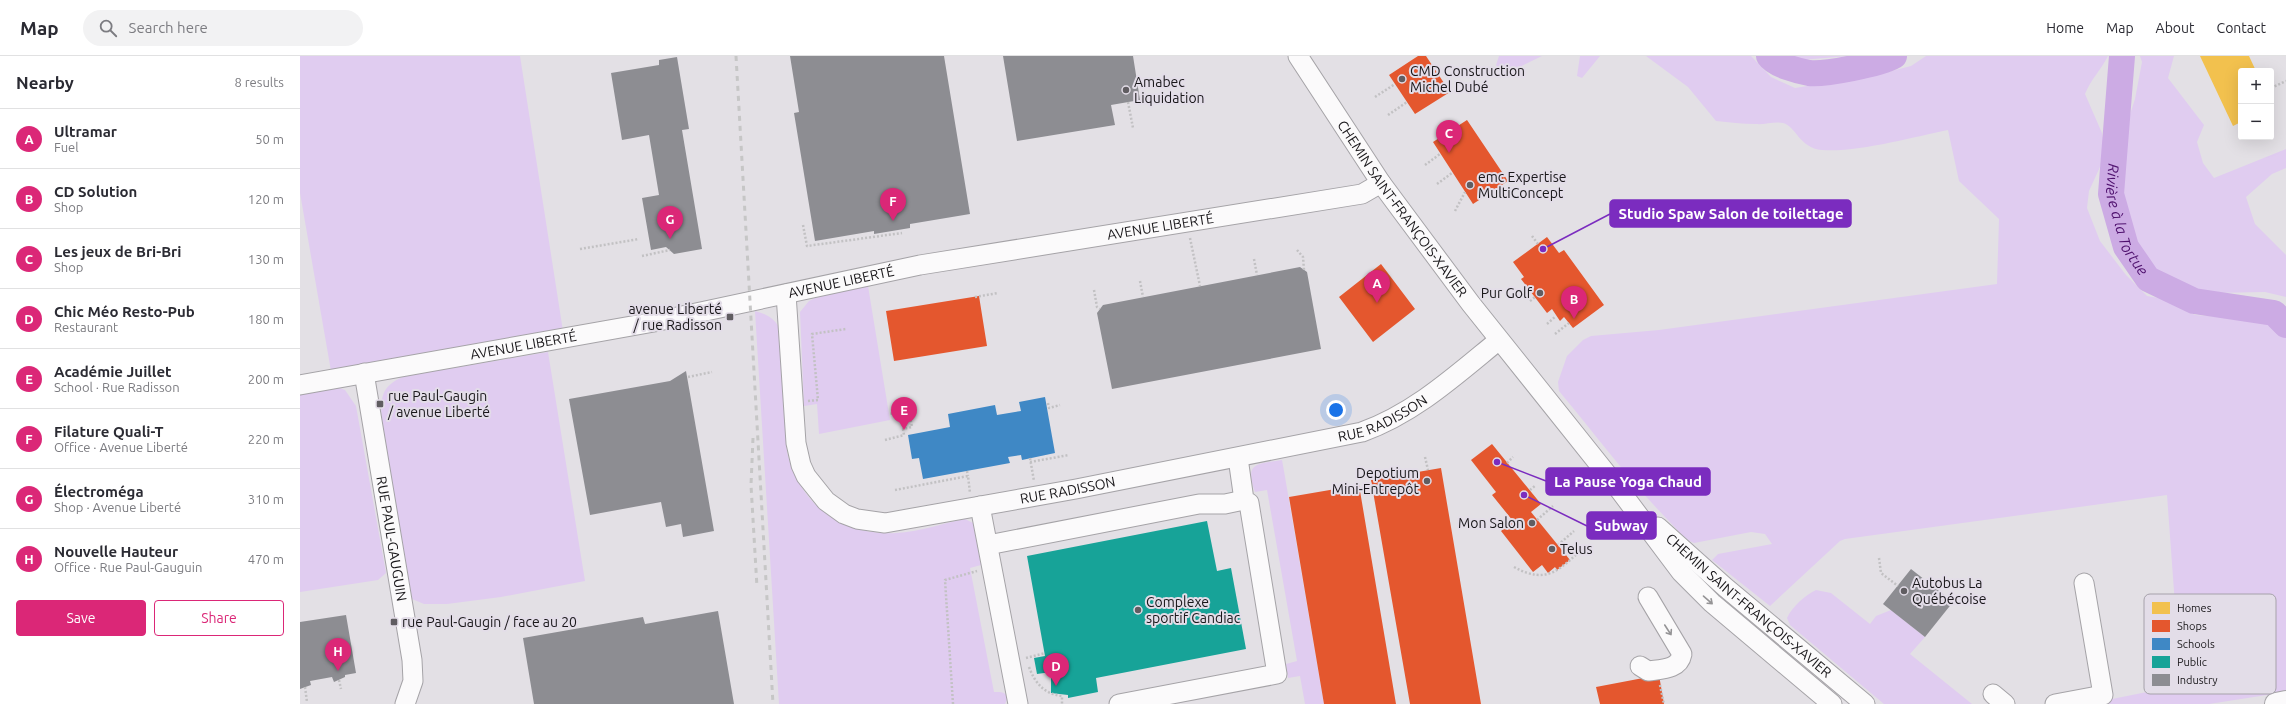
<!DOCTYPE html>
<meta charset="utf-8">
<style>
:root{--surface:#fff;--page:#f2f2f3;--text:#2b2b33;--muted:#7c7c81;--line:#e1e1e2;--accent:#db2777}
body{margin:0;font-family:Ubuntu,sans-serif;background:var(--page);color:var(--text)}
.controls{position:absolute;right:12px;top:12px;display:grid;overflow:hidden;border-radius:4px;box-shadow:0 4px 16px #0002}
.controls button{width:36px;height:36px;display:grid;place-items:center;padding:0;border:0;border-bottom:1px solid var(--line);background:var(--surface);color:var(--text);font:20px sans-serif}
.you{position:absolute;left:1036px;top:354px;width:14px;height:14px;margin:-10px;border:3px solid #fff;border-radius:50%;background:#1a73e8;box-shadow:0 0 0 6px #1a73e833}
.badge{display:grid;place-items:center;width:26px;height:26px;border-radius:50%;background:var(--accent);color:#fff;font-size:13px;font-weight:700}
.pin{position:absolute;translate:-50% -33px;filter:drop-shadow(0 1px 2px #0008)}
.pin::after{content:'';position:absolute;top:21px;width:14px;height:12px;background:inherit;clip-path:polygon(0 0,100% 0,50% 100%)}
.list{margin:0;padding:0;list-style:none}
h2{display:flex;justify-content:space-between;align-items:center;height:52px;margin:0;padding:0 16px;font-size:17px}
h2 small{font-size:13px;font-weight:400;color:var(--muted)}
.list li{display:grid;grid-template-columns:26px 1fr auto;gap:12px;align-items:center;box-sizing:border-box;height:60px;padding:0 16px;border-top:1px solid var(--line)}
.list b{display:block;font-size:15px;white-space:nowrap}
.list p{margin:0;font-size:13px;white-space:nowrap;color:var(--muted)}
.list em{font-size:13px;font-style:normal;color:var(--muted)}
.actions{display:flex;gap:8px;padding:12px 16px}
.actions a{flex:1;padding:9px 0;border:1px solid var(--accent);border-radius:4px;text-align:center;font-size:14px;color:var(--accent)}
.actions .main{background:var(--accent);color:#fff}
.icon{flex:none;width:22px;height:22px;fill:none;stroke:currentColor;stroke-width:2;stroke-linecap:round;stroke-linejoin:round}
.map{position:relative;flex:none;width:1986px;height:648px;overflow:hidden}
header{display:flex;align-items:center;gap:24px;box-sizing:border-box;height:56px;padding:0 20px;background:var(--surface);border-bottom:1px solid var(--line)}
header strong{font-size:19px}
nav{display:flex;gap:22px;margin-inline-start:auto;font-size:14px}
.search{width:280px;height:36px;background:var(--page);display:flex;align-items:center;gap:10px;box-sizing:border-box;padding:0 14px;border-radius:22px;color:var(--muted);font-size:15px}
main{display:flex}
aside{flex:1;background:var(--surface)}
.map>svg:first-child{display:block}
.green{fill:#e0ccf0}
.homes{fill:#f2c14e}
.shops{fill:#e4572e}
.schools{fill:#3f88c5}
.public{fill:#17a398}
.industry{fill:#8d8d92}
.lines{fill:none;stroke-linecap:round;stroke-linejoin:round}
.river{stroke:#ccabe4;stroke-width:26}
.minor-casing{stroke:#a5a3a7;stroke-width:21}
.highway-casing{stroke:#a5a3a7;stroke-width:24}
.path{stroke:#c2c1c3;stroke-width:2.5;stroke-dasharray:2 2;stroke-linecap:butt}
.minor{stroke:#fbfafb;stroke-width:19}
.highway{stroke:#fbfafb;stroke-width:22}
.rail{stroke:#c6c6c6;stroke-width:3;stroke-dasharray:5 5;stroke-linecap:butt}
.oneway{stroke:#959496}
.poi-dot{fill:#605d61;stroke:#e3dde8;stroke-width:1.5}
.labels{text-anchor:middle;stroke-width:4;stroke-linejoin:round;paint-order:stroke}
.poi-label{font-size:14px;fill:#19171a;stroke:#e3dde8;text-anchor:start}
.street-label{font-size:14px;fill:#19171a;stroke:#e3dde8}
.water-label{font-size:15px;font-style:italic;fill:#4f116e;stroke:#e3dde8}
.key{fill:#e3dde8;stroke:#a6a2aa;stroke-width:1}
.key-label{font-size:11px;fill:#19171a}
.leader{fill:none;stroke:#7b2cbf;stroke-width:1.5}
.callout-dot{fill:#7b2cbf;stroke:#e3dde8;stroke-width:1.5}
.callout{fill:#7b2cbf;stroke:#7b2cbf;stroke-width:1.5}
.callout-label{font-size:15px;text-anchor:middle;font-weight:bold;fill:#fff}
</style>
<header>
<strong>Map</strong>
<div class="search"><svg class="icon" aria-label="search" viewBox="0 0 24 24"><circle cx="10" cy="10" r="6"/><path d="M15 15l6 6"/></svg>Search here</div>
<nav><a>Home</a><a>Map</a><a>About</a><a>Contact</a></nav>
</header>
<main>
<aside>
<h2>Nearby<small>8 results</small></h2>
<ul class="list">
<li><span class="badge">A</span><div><b>Ultramar</b><p>Fuel</p></div><em>50 m</em></li>
<li><span class="badge">B</span><div><b>CD Solution</b><p>Shop</p></div><em>120 m</em></li>
<li><span class="badge">C</span><div><b>Les jeux de Bri-Bri</b><p>Shop</p></div><em>130 m</em></li>
<li><span class="badge">D</span><div><b>Chic Méo Resto-Pub</b><p>Restaurant</p></div><em>180 m</em></li>
<li><span class="badge">E</span><div><b>Académie Juillet</b><p>School · Rue Radisson</p></div><em>200 m</em></li>
<li><span class="badge">F</span><div><b>Filature Quali-T</b><p>Office · Avenue Liberté</p></div><em>220 m</em></li>
<li><span class="badge">G</span><div><b>Électroméga</b><p>Shop · Avenue Liberté</p></div><em>310 m</em></li>
<li><span class="badge">H</span><div><b>Nouvelle Hauteur</b><p>Office · Rue Paul-Gauguin</p></div><em>470 m</em></li>
</ul>
<div class="actions"><a class="main">Save</a><a>Share</a></div>
</aside>
<div class="map">
<svg width="1986" height="648" viewBox="0 0 1986 648">
<rect width="100%" height="100%" fill="#e3e0e5"/>
<path class="green" d="M0 0H220L263 275 31 315 0 137Z
M1199 0H1242L1203 19 1196 9Z
M1280 0H1300L1282 22 1277 20Z
M1346 0H1451L1471 21 1495 32 1576 19 1611 10 1626 0H1808C1801 14 1791 23 1785 38L1802 77 1805 100 1789 135 1787 152 1800 185 1826 219 1847 240 1864 243 1895 259 1971 265 1986 279V636L1909 648H1787L1872 631 1888 620 1891 607 1884 598 1877 576 1867 439 1545 483 1540 485 1470 550 1412 504 1418 498 1472 488 1465 478 1451 476 1394 487C1384 483 1375 471 1367 463 1328 423 1295 378 1259 335L1258 326 1267 300 1283 284 1291 280 1359 274 1697 228 1699 163 1659 125 1648 74C1613 81 1556 97 1522 94 1499 92 1496 70 1483 67 1475 65 1464 69 1456 68 1442 68 1429 66 1416 65L1388 31Z
M1490 0H1549L1501 4Z
M1840 0H1874L1868 22 1904 69 1897 86 1903 107 1914 122 1986 93V112L1972 118 1946 141 1955 168 1986 199V241L1965 236 1913 237 1883 229 1859 217 1841 194 1828 165 1820 132 1824 77 1835 43 1842 6Z
M568 230 590 364 519 378 517 348 504 350 500 256 509 245 515 242Z
M455 255C466 258 473 261 479 271L487 396C500 449 541 480 596 477 619 476 643 467 665 463L673 467 681 509 670 512 694 636C701 636 703 635 708 641L705 648H479Z
M248 296 285 525 201 541 147 548H124L112 543 82 367C80 343 80 330 105 320Z
M37 331 45 334 56 350 86 517 78 524 0 536V338Z
M982 404 984 415 1024 648H1005L1000 620 988 622 986 608 997 605 967 434 955 436C944 406 957 408 982 404Z
M1516 534 1531 537 1570 568 1576 560 1591 554 1625 581 1610 598 1672 648H1584L1490 569 1487 562C1492 551 1505 539 1516 534Z"/>
<path class="homes" d="M1900 0H1949L1956 15H1941V66L1933 70Z"/>
<path class="shops" d="M1118 0H1126L1150 36 1115 58 1089 19Z
M1167 64 1208 125 1173 148 1133 86Z
M1247 181 1259 197 1264 194 1304 249 1273 272 1264 261 1260 265 1252 253 1247 257 1221 223 1224 221 1213 206Z
M1081 208 1115 253 1073 286 1039 241Z
M679 240 687 290 594 305 586 255Z
M1192 388 1241 448 1231 456 1270 504 1257 514 1255 511 1248 517 1242 509 1233 516 1201 475 1213 465 1192 439 1196 436 1171 404Z
M1141 412 1181 648H1110L1071 424Z
M1059 429 1096 648H1024L989 441Z
M1359 619 1364 648H1300L1296 631Z"/>
<path class="schools" d="M745 341 755 397 722 404 721 399 708 401 710 407 623 423 619 402 612 403 608 379 650 371 648 358 695 349 697 359 721 355 719 346Z"/>
<path class="public" d="M907 465 917 515 931 512 946 593 796 622 798 636 768 642V639L751 637V616L737 618 734 602 745 600 727 500Z"/>
<path class="industry" d="M490 0H644L670 158 610 168V172L574 178V175L515 185 494 57 499 56Z
M703 0H833L840 44 811 49 815 69 717 85Z
M377 1 389 73 382 74 402 193 374 198 366 191 351 194 342 142 359 139 349 79 322 84 311 17 359 9V4Z
M1000 211 1007 216 1021 293 812 333 797 257 803 249Z
M386 315 414 475 383 481 381 468 366 471 361 446 290 459 269 343 370 325Z
M1611 513 1653 546 1625 581 1583 548Z
M418 555 434 648H234L223 582 343 561 345 568Z
M46 559 56 617 45 619V621L34 626 32 621 10 625 11 629 0 633V566Z"/>
<g class="lines">
<g class="river">
<path d="M1469 0C1475 9 1498 15 1509 17 1524 19 1580 8 1594 0"/>
<path id="s1" d="M1822 0 1811 138 1826 191 1848 223 1894 245 1974 257 1986 269"/>
</g>
<defs>
<g id="minor">
<path id="s2" d="M998 0 1081 127 1104 158 1171 248 1318 432 1381 516 1412 547 1532 648"/>
<path id="s3" d="M486 238 496 387 501 409 506 420 526 445 544 458 557 463 585 467 776 433 1062 376C1115 357 1156 319 1199 284"/>
<path id="s4" d="M64 317 112 604 113 625 105 648"/>
<path id="s5" d="M0 329 354 266 620 209 1062 138 1081 127"/>
<path d="M680 450 718 648"/>
<path id="s6" d="M1358 471 1425 531 1565 648"/>
<path d="M688 489 899 448H925L944 444"/>
<path d="M1340 610 1348 615C1361 613 1379 614 1382 598L1348 541"/>
<path d="M1693 638 1705 648"/>
<path d="M819 648 977 618 949 447 944 444 938 402"/>
<path d="M1755 648 1803 639 1784 527"/>
</g>
<path id="highway" d="M1976 648 1986 646"/>
</defs>
<use href="#minor" class="minor-casing"/>
<use href="#highway" class="highway-casing"/>
<path class="path" d="M1971 32 1986 25
M1075 41 1095 28
M828 46 833 72
M1088 59 1107 46
M1125 109 1140 98
M1137 128 1152 117
M1155 155 1165 136
M503 169 507 190 602 177
M1232 180 1238 188
M890 182 900 230
M280 193 339 183
M997 194 1003 201 1004 214
M342 200 370 194
M954 203 957 219
M840 225 843 241
M794 234 797 251 800 253
M675 241 698 237
M1230 245 1235 241
M1247 268 1256 260
M1255 278 1269 267
M388 321 412 316
M508 345 518 344 512 278 546 273
M748 347 749 352 760 349
M585 384 604 379 603 373 612 371 609 355 589 358
M1125 401 1128 414
M730 402 734 425
M730 406 769 399
M1207 407 1213 401
M667 415 668 420
M595 434 668 420 670 437
M1230 434 1236 429
M1237 464 1253 450
M1258 489 1274 475
M1579 502 1581 517 1598 530
M1214 511C1249 530 1260 512 1286 490
M726 602 745 597
M729 611C735 627 744 638 762 640V648
M39 624 41 633
M1360 629 1364 648
M5 631 7 646
M653 648 645 524 677 515"/>
<use href="#minor" class="minor"/>
<use href="#highway" class="highway"/>
<path class="rail" d="M436 0 473 648
M453 382 451 429 457 531"/>
</g>
<defs><path id="oneway-shaft" d="M-6 0H5M1.5-3L5.5 0L1.5 3" fill="none" stroke-width="1.6" stroke-linecap="round" stroke-linejoin="round"/></defs>
<g class="oneway">
<use href="#oneway-shaft" transform="translate(1408 544) rotate(41)"/>
<use href="#oneway-shaft" transform="translate(1368 574) rotate(57)"/>
</g>
<g class="poi-dot">
<circle cx="1102" cy="23" r="4"/>
<circle cx="826" cy="34" r="4"/>
<circle cx="1170" cy="129" r="4"/>
<circle cx="1240" cy="237" r="4"/>
<rect x="426" y="257" width="8" height="8" rx="2"/>
<rect x="76" y="344" width="8" height="8" rx="2"/>
<circle cx="1127" cy="425" r="4"/>
<circle cx="1232" cy="467" r="4"/>
<circle cx="1252" cy="493" r="4"/>
<circle cx="1604" cy="535" r="4"/>
<circle cx="838" cy="554" r="4"/>
<rect x="90" y="562" width="8" height="8" rx="2"/>
</g>
<g class="labels">
<g class="poi-label">
<text x="1110" y="20">CMD Construction<tspan x="1110" dy="16">Michel Dubé</tspan></text>
<text x="834" y="31">Amabec<tspan x="834" dy="16">Liquidation</tspan></text>
<text x="1178" y="126">emc Expertise<tspan x="1178" dy="16">MultiConcept</tspan></text>
<text x="1232" y="242" text-anchor="end">Pur Golf</text>
<text x="422" y="258" text-anchor="end">avenue Liberté<tspan x="422" dy="16">/ rue Radisson</tspan></text>
<text x="88" y="345">rue Paul-Gaugin<tspan x="88" dy="16">/ avenue Liberté</tspan></text>
<text x="1119" y="422" text-anchor="end">Depotium<tspan x="1119" dy="16">Mini-Entrepôt</tspan></text>
<text x="1224" y="472" text-anchor="end">Mon Salon</text>
<text x="1260" y="498">Telus</text>
<text x="1612" y="532">Autobus La<tspan x="1612" dy="16">Québécoise</tspan></text>
<text x="846" y="551">Complexe<tspan x="846" dy="16">sportif Candiac</tspan></text>
<text x="102" y="571">rue Paul-Gaugin / face au 20</text>
</g>
<g class="street-label">
<text dy="5" stroke="none"><textPath href="#s2" startOffset="185">CHEMIN SAINT-FRANÇOIS-XAVIER</textPath></text>
<text dy="5" stroke="none"><textPath href="#s5" startOffset="875">AVENUE LIBERTÉ</textPath></text>
<text dy="5" stroke="none"><textPath href="#s5" startOffset="551">AVENUE LIBERTÉ</textPath></text>
<text dy="5" stroke="none"><textPath href="#s5" startOffset="227">AVENUE LIBERTÉ</textPath></text>
<text dy="5" stroke="none"><textPath href="#s3" startOffset="790">RUE RADISSON</textPath></text>
<text dy="5" stroke="none"><textPath href="#s3" startOffset="466">RUE RADISSON</textPath></text>
<text dy="5" stroke="none"><textPath href="#s4" startOffset="168">RUE PAUL-GAUGUIN</textPath></text>
<text dy="5" stroke="none"><textPath href="#s6" startOffset="120">CHEMIN SAINT-FRANÇOIS-XAVIER</textPath></text>
</g>
<g class="water-label">
<text dy="5" stroke="none"><textPath href="#s1" startOffset="167">Rivière à la Tortue</textPath></text>
</g>
</g>
<rect x="1844" y="538" width="132" height="100" rx="6" class="key"/>
<rect x="1852" y="546" width="18" height="12" fill="#f2c14e"/>
<rect x="1852" y="564" width="18" height="12" fill="#e4572e"/>
<rect x="1852" y="582" width="18" height="12" fill="#3f88c5"/>
<rect x="1852" y="600" width="18" height="12" fill="#17a398"/>
<rect x="1852" y="618" width="18" height="12" fill="#8d8d92"/>
<g class="key-label">
<text x="1877" y="556">Homes</text>
<text x="1877" y="574">Shops</text>
<text x="1877" y="592">Schools</text>
<text x="1877" y="610">Public</text>
<text x="1877" y="628">Industry</text>
</g>
<path class="leader" d="M1243 193L1310 158M1197 406L1246 425M1224 439L1287 470"/>
<g class="callout-dot">
<circle cx="1243" cy="193" r="4"/>
<circle cx="1197" cy="406" r="4"/>
<circle cx="1224" cy="439" r="4"/>
</g>
<g class="callout">
<rect x="1310" y="144" width="241" height="27" rx="4"/>
<rect x="1246" y="412" width="164" height="27" rx="4"/>
<rect x="1287" y="456" width="69" height="27" rx="4"/>
</g>
<g class="callout-label">
<text x="1431" y="163">Studio Spaw Salon de toilettage</text>
<text x="1328" y="431">La Pause Yoga Chaud</text>
<text x="1321" y="475">Subway</text>
</g>
</svg>
<div class="controls">
<button>+</button>
<button>−</button>
</div>
<div class="you"></div>
<div class="pin badge" style="left:1077px;top:247px">A</div>
<div class="pin badge" style="left:1274px;top:263px">B</div>
<div class="pin badge" style="left:1149px;top:97px">C</div>
<div class="pin badge" style="left:756px;top:630px">D</div>
<div class="pin badge" style="left:604px;top:374px">E</div>
<div class="pin badge" style="left:593px;top:165px">F</div>
<div class="pin badge" style="left:370px;top:183px">G</div>
<div class="pin badge" style="left:38px;top:615px">H</div>
</div>
</main>
